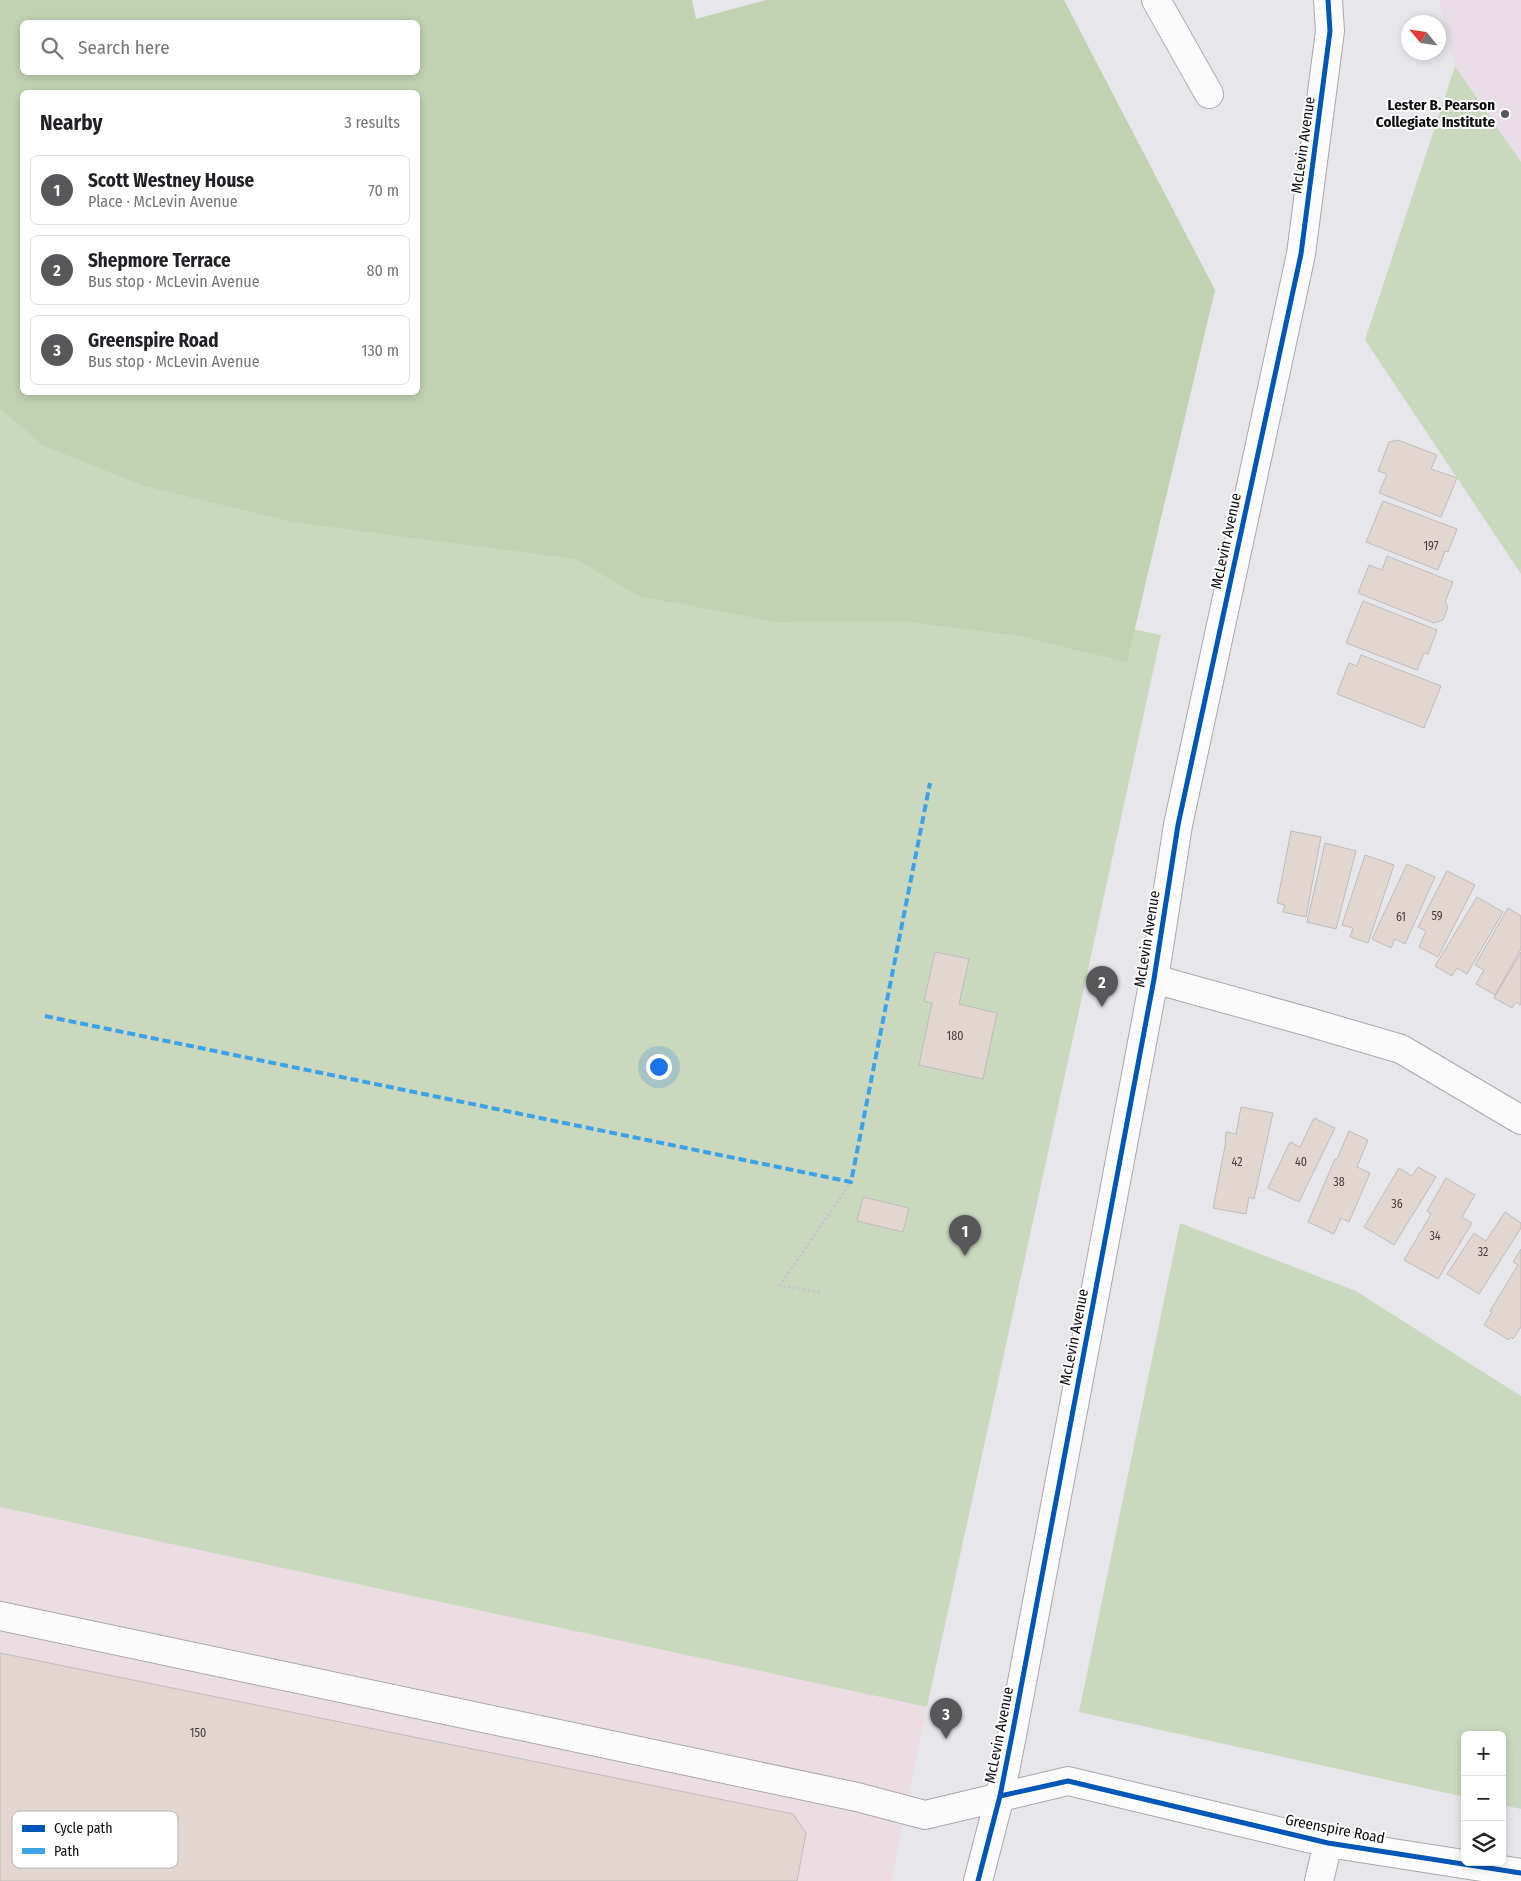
<!DOCTYPE html>
<meta charset="utf-8">
<style>
:root{--surface:#fff;--page:#f2f2f2;--text:#202124;--muted:#757577;--line:#e0e0e0;--accent:#58585b}
body{margin:0;font-family:"Fira Sans Condensed",sans-serif;background:var(--page);color:var(--text)}
.controls{position:absolute;right:15px;bottom:15px;display:grid;overflow:hidden;border-radius:8px;box-shadow:0 2px 8px #0003}
.controls button{width:45px;height:45px;display:grid;place-items:center;padding:0;border:0;border-bottom:1px solid var(--line);background:var(--surface);color:var(--text);font:25px sans-serif}
.compass{position:absolute;left:1401px;top:15px;width:45px;height:45px;border-radius:50%;background:var(--surface);box-shadow:0 2px 8px #0003;rotate:299deg}
.you{position:absolute;left:658px;top:1066px;width:18px;height:18px;margin:-12px;border:4px solid #fff;border-radius:50%;background:#1a73e8;box-shadow:0 0 0 8px #1a73e833}
.badge{display:grid;place-items:center;width:32px;height:32px;border-radius:50%;background:var(--accent);color:#fff;font-size:16px;font-weight:700}
.pin{position:absolute;translate:-50% -41px;filter:drop-shadow(0 1px 2px #0008)}
.pin::after{content:'';position:absolute;top:26px;width:18px;height:15px;background:inherit;clip-path:polygon(0 0,100% 0,50% 100%)}
.list{margin:0;padding:0;list-style:none}
h2{display:flex;justify-content:space-between;align-items:center;height:65px;margin:0;padding:0 20px;font-size:21px}
h2 small{font-size:16px;font-weight:400;color:var(--muted)}
.list li{display:grid;grid-template-columns:32px 1fr auto;gap:15px;align-items:center;box-sizing:border-box;height:70px;margin:0 10px 10px;padding:0 10px;border:1px solid var(--line);border-radius:8px}
.list b{display:block;font-size:19px;white-space:nowrap}
.list p{margin:0;font-size:16px;white-space:nowrap;color:var(--muted)}
.list em{font-size:16px;font-style:normal;color:var(--muted)}
.icon{flex:none;width:28px;height:28px;fill:none;stroke:currentColor;stroke-width:2;stroke-linecap:round;stroke-linejoin:round}
.map{position:relative;flex:none;width:1521px;height:1881px;overflow:hidden}
.search{position:absolute;background:var(--surface);box-shadow:0 2px 8px #0003;left:20px;top:20px;width:400px;height:55px;display:flex;align-items:center;gap:12px;box-sizing:border-box;padding:0 18px;border-radius:8px;color:var(--muted);font-size:19px}
.panel{position:absolute;background:var(--surface);box-shadow:0 2px 8px #0003;left:20px;top:90px;width:400px;height:305px;border-radius:8px}
.map>svg:first-child{display:block}
.industrial{fill:#ebdde2}
.education{fill:#e9dde7}
.green{fill:#cad9be}
.forest{fill:#c0d2b2;fill-rule:evenodd}
.building{fill:#e2d6d0;stroke:#bdbcbd}
.lines{fill:none;stroke-linecap:round;stroke-linejoin:round}
.minor-casing{stroke:#a8a8ac;stroke-width:30}
.path{stroke:#c6c6c8;stroke-width:3;stroke-dasharray:2.5 2.5;stroke-linecap:butt}
.minor{stroke:#fbfbfc;stroke-width:28}
.quiet{stroke:#3ca1e9;stroke-width:4;stroke-dasharray:8 4;stroke-linecap:butt}
.cycleway-casing{stroke:#fff;stroke-width:8}
.cycleway{stroke:#0057b8;stroke-width:5}
.poi-dot{fill:#58585b;stroke:#fff;stroke-width:2}
.labels{text-anchor:middle;stroke-width:4;stroke-linejoin:round;paint-order:stroke}
.number-label{font-size:12px;fill:#413e3e}
.poi-label{font-size:15px;font-weight:bold;fill:#0b0b0d;stroke:#fff;text-anchor:end}
.street-label{font-size:15px;fill:#0b0b0d;stroke:#fff}
.key{fill:#fff;stroke:#b6b6b6;stroke-width:1}
.key-label{font-size:14px;fill:#0b0b0d}
</style>
<div class="map">
<svg width="1521" height="1881" viewBox="0 0 1521 1881">
<rect width="100%" height="100%" fill="#e7e7eb"/>
<path class="industrial" d="M0 1507 927 1707 891 1881H0Z"/>
<path class="education" d="M1439 0H1521V162L1455 66Z"/>
<path class="green" d="M1455 66 1521 162V574L1365 340Z
M0 385 22 392 33 393 1161 635 927 1707 0 1507Z
M1180 1223 1356 1291 1521 1396V1809L1502 1805V1735H1465V1797L1079 1712Z"/>
<path class="forest" d="M0 0H692L696 19 766 0H1064L1215 290 1127 662 1020 636 903 621 777 622 638 596 576 559 291 522 141 485 44 446 0 409ZM22 22H418V72H22ZM22 92H418V392H22Z"/>
<path class="building" d="M1398 440 1437 455 1431 469 1457 478 1441 517 1379 493 1387 474 1378 471 1389 442Z
M1383 501 1457 529 1448 552 1445 551 1438 570 1366 542Z
M1387 556 1453 582 1445 602 1448 607 1443 620 1434 623 1358 593 1369 565 1382 570Z
M1363 601 1437 630 1428 654 1424 653 1417 670 1346 643Z
M1361 655 1441 686 1424 728 1337 694 1349 663 1357 666Z
M1291 831 1321 837 1306 917 1283 912 1285 905 1277 903Z
M1325 843 1356 851 1336 929 1307 922Z
M1365 855 1394 865 1368 943 1350 937 1353 928 1342 925Z
M1407 864 1435 877 1405 944 1395 939 1391 948 1372 939Z
M1447 871 1475 885 1438 957 1419 947 1426 931 1418 927Z
M1477 897 1503 912 1467 974 1457 968 1452 976 1435 966Z
M1508 908 1521 916V949L1495 995 1476 984 1484 970 1475 965Z
M935 952 969 959 959 1004 997 1013 983 1079 919 1065 932 1003 924 1001Z
M1521 952V1005L1516 1002 1512 1008 1494 998Z
M1241 1107 1273 1113 1254 1199 1249 1197 1246 1214 1213 1208 1226 1141 1225 1140 1226 1132 1236 1134Z
M1314 1118 1335 1128 1299 1202 1268 1188 1290 1142 1300 1147Z
M1349 1131 1368 1140 1357 1167 1370 1173 1349 1222 1341 1218 1334 1234 1308 1222 1335 1159H1337Z
M1418 1167 1436 1177 1394 1245 1364 1227 1399 1168 1412 1176Z
M1446 1178 1475 1195 1462 1217 1472 1223 1438 1279 1404 1260 1431 1214 1427 1211Z
M863 1197 909 1208 903 1232 857 1221Z
M1505 1212 1521 1223V1228L1479 1294 1447 1274 1474 1233 1486 1241Z
M1521 1249V1328H1520L1513 1339 1511 1337 1509 1340 1484 1325 1492 1312 1490 1311 1518 1265 1513 1262Z
M0 1653 793 1814 806 1833 797 1881H0Z"/>
<g class="lines">
<defs>
<path id="minor" d="M1156 0 1209 94
M1154 979 1309 1022 1401 1049 1521 1120
M0 1616 857 1797 925 1815 1068 1781 1328 1843 1521 1873
M978 1881 1000 1796 1013 1730 1154 979 1178 825 1301 254 1330 31 1328 0
M1319 1881 1328 1843"/>
</defs>
<use href="#minor" class="minor-casing"/>
<path class="path" d="M820 1293 780 1285 851 1182"/>
<use href="#minor" class="minor"/>
<path class="quiet" d="M45 1016 851 1182 930 783"/>
<defs>
<path id="cycleway" d="M1000 1796 1068 1781 1328 1843 1521 1873
M978 1881 1000 1796 1013 1730 1154 979 1178 825 1301 254 1330 31 1328 0"/>
</defs>
<use href="#cycleway" class="cycleway-casing"/>
<use href="#cycleway" class="cycleway"/>
</g>
<circle class="poi-dot" cx="1505" cy="114" r="5"/>
<g class="labels">
<g class="number-label">
<text x="1431" y="550">197</text>
<text x="1437" y="920">59</text>
<text x="1401" y="921">61</text>
<text x="955" y="1040">180</text>
<text x="1237" y="1166">42</text>
<text x="1301" y="1166">40</text>
<text x="1339" y="1186">38</text>
<text x="1397" y="1208">36</text>
<text x="1435" y="1240">34</text>
<text x="1483" y="1256">32</text>
<text x="198" y="1737">150</text>
</g>
<g class="poi-label">
<text x="1495" y="110">Lester B. Pearson<tspan x="1495" dy="17">Collegiate Institute</tspan></text>
</g>
<g class="street-label">
<text transform="translate(1303 145) rotate(-82)" y="5">McLevin Avenue</text>
<text transform="translate(1226 541) rotate(-78)" y="5">McLevin Avenue</text>
<text transform="translate(1147 939) rotate(-81)" y="5">McLevin Avenue</text>
<text transform="translate(1074 1337) rotate(-79)" y="5">McLevin Avenue</text>
<text transform="translate(999 1735) rotate(-79)" y="5">McLevin Avenue</text>
<text transform="translate(1335 1829) rotate(11)" y="5">Greenspire Road</text>
</g>
</g>
<rect x="12" y="1811" width="166" height="57" rx="8" class="key"/>
<rect x="22" y="1825" width="23" height="7" fill="#0057b8"/>
<rect x="22" y="1848" width="23" height="6" fill="#3ca1e9"/>
<g class="key-label">
<text x="54" y="1833">Cycle path</text>
<text x="54" y="1856">Path</text>
</g>
</svg>
<div class="controls">
<button>+</button>
<button>−</button>
<button><svg class="icon" aria-label="layers" viewBox="0 0 24 24"><path d="M12 4l9 5-9 5-9-5zM3 14l9 5 9-5"/></svg></button>
</div>
<svg class="compass" viewBox="-18 -18 36 36"><path d="M0-13l5 13h-10z" fill="#e53935"/><path d="M0 13l5-13h-10z" fill="#757577"/></svg>
<div class="you"></div>
<div class="pin badge" style="left:965px;top:1256px">1</div>
<div class="pin badge" style="left:1102px;top:1007px">2</div>
<div class="pin badge" style="left:946px;top:1739px">3</div>
<div class="search"><svg class="icon" aria-label="search" viewBox="0 0 24 24"><circle cx="10" cy="10" r="6"/><path d="M15 15l6 6"/></svg>Search here</div>
<section class="panel">
<h2>Nearby<small>3 results</small></h2>
<ul class="list">
<li><span class="badge">1</span><div><b>Scott Westney House</b><p>Place · McLevin Avenue</p></div><em>70 m</em></li>
<li><span class="badge">2</span><div><b>Shepmore Terrace</b><p>Bus stop · McLevin Avenue</p></div><em>80 m</em></li>
<li><span class="badge">3</span><div><b>Greenspire Road</b><p>Bus stop · McLevin Avenue</p></div><em>130 m</em></li>
</ul>
</section>
</div>
